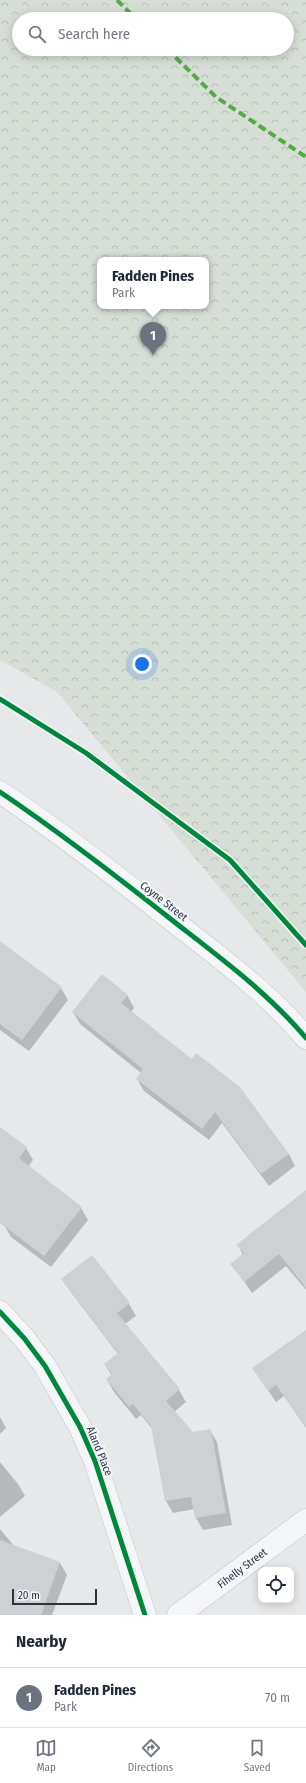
<!DOCTYPE html>
<style>
:root{--surface:#fff;--page:#f2f2f3;--text:#1f2937;--muted:#747a83;--line:#e0e1e3;--accent:#6c737f}
body{margin:0;font-family:"Fira Sans Condensed",sans-serif;background:var(--page);color:var(--text)}
.controls{position:absolute;right:12px;bottom:12px;display:grid;overflow:hidden;border-radius:8px;box-shadow:0 2px 10px #0003}
.controls button{width:36px;height:36px;display:grid;place-items:center;padding:0;border:0;border-bottom:1px solid var(--line);background:var(--surface);color:var(--text);font:20px sans-serif}
.scale{position:absolute;left:12px;bottom:10px;width:85px;box-sizing:border-box;padding-left:4px;border:2px solid #2b3445;border-top:0;font-size:11px;line-height:14px;white-space:nowrap;color:#2b3445;-webkit-text-stroke:3px #f4f6f9;paint-order:stroke}
.you{position:absolute;left:142px;top:664px;width:14px;height:14px;margin:-10px;border:3px solid #fff;border-radius:50%;background:#1a73e8;box-shadow:0 0 0 6px #1a73e833}
.badge{display:grid;place-items:center;width:26px;height:26px;border-radius:50%;background:var(--accent);color:#fff;font-size:13px;font-weight:700}
.pin{position:absolute;translate:-50% -33px;filter:drop-shadow(0 1px 2px #0008)}
.pin::after{content:'';position:absolute;top:21px;width:14px;height:12px;background:inherit;clip-path:polygon(0 0,100% 0,50% 100%)}
.popup{position:absolute;left:97px;top:257px;width:112px;height:52px;box-sizing:border-box;display:grid;place-content:center;border-radius:8px;background:var(--surface);filter:drop-shadow(0 1px 3px #0005);font-size:13px;white-space:nowrap;color:var(--muted)}
.popup b{font-size:15px;color:var(--text)}
.popup::after{content:'';position:absolute;left:50%;top:100%;margin-left:-8px;border:8px solid transparent;border-top-color:var(--surface)}
.list{margin:0;padding:0;list-style:none}
h2{display:flex;justify-content:space-between;align-items:center;height:52px;margin:0;padding:0 16px;font-size:17px}
h2 small{font-size:13px;font-weight:400;color:var(--muted)}
.list li{display:grid;grid-template-columns:26px 1fr auto;gap:12px;align-items:center;box-sizing:border-box;height:60px;padding:0 16px;border-top:1px solid var(--line)}
.list b{display:block;font-size:15px;white-space:nowrap}
.list p{margin:0;font-size:13px;white-space:nowrap;color:var(--muted)}
.list em{font-size:13px;font-style:normal;color:var(--muted)}
.icon{flex:none;width:22px;height:22px;fill:none;stroke:currentColor;stroke-width:2;stroke-linecap:round;stroke-linejoin:round}
.map{position:relative;flex:none;width:306px;height:1615px;overflow:hidden}
.search{position:absolute;background:var(--surface);box-shadow:0 2px 10px #0003;left:12px;right:12px;top:12px;height:44px;display:flex;align-items:center;gap:10px;box-sizing:border-box;padding:0 14px;border-radius:22px;color:var(--muted);font-size:15px}
.sheet{height:112px;background:var(--surface)}
nav{display:flex;justify-content:space-around;align-items:center;box-sizing:border-box;height:56px;border-top:1px solid var(--line);background:var(--surface);font-size:11px;color:var(--muted)}
nav a{display:grid;justify-items:center;gap:2px}
nav .on{color:var(--accent)}
.map>svg:first-child{display:block}
.forest{fill:url(#forest-crowns);fill-rule:evenodd}
.shadow{fill:#0003}
.building{fill:#ced0d3}
.lines{fill:none;stroke-linecap:round;stroke-linejoin:round}
.minor-casing{stroke:#c4c6c8;stroke-width:23}
.tertiary-casing{stroke:#c4c6c8;stroke-width:23}
.minor{stroke:#f5f6f7;stroke-width:22}
.tertiary{stroke:#f5f6f7;stroke-width:22}
.quiet{stroke:#54ac47;stroke-width:4;stroke-dasharray:8 4;stroke-linecap:butt}
.cycleway-casing{stroke:#f4f6f9;stroke-width:8}
.cycleway{stroke:#00873e;stroke-width:5}
.labels{text-anchor:middle;stroke-width:4;stroke-linejoin:round;paint-order:stroke}
.street-label{font-size:11px;fill:#2b3445;stroke:#f4f6f9}
</style>
<div class="map">
<svg width="306" height="1615" viewBox="0 0 306 1615">
<defs>
<pattern id="forest-crowns" width="20" height="18" patternUnits="userSpaceOnUse"><rect width="20" height="18" fill="#d6ded6"/><path d="M2 6a3 3 0 1 1 6 0M12 15a3 3 0 1 1 6 0" fill="none" stroke="#b8bfb9"/></pattern>
</defs>
<rect width="100%" height="100%" fill="#e6e8ea"/>
<path class="forest" d="M0 0H306V992L57 692 0 660ZM19 19H287V49H19ZM100 260H206V306H100Z"/>
<path class="shadow" d="M0 944 61 988 68 1000 29 1051 0 1030Z
M127 995 134 1008 131 1012 192 1060 289 1154 295 1166 269 1186 222 1123 209 1140 144 1091 137 1079 141 1073 80 1024 73 1012Z
M0 1128 26 1148 33 1160 28 1167 81 1208 88 1220 51 1267 11 1237 4 1225 0 1210Z
M306 1209V1290L286 1266 252 1293 232 1264 243 1255 238 1245Z
M63 1279 129 1304 136 1316 125 1324 179 1390 186 1402 174 1412 193 1433 210 1430 217 1442 232 1525 203 1530 196 1518 195 1509 173 1513 166 1501 153 1430 141 1415 136 1419 114 1392 107 1380 112 1376 105 1365 118 1354 70 1291Z
M306 1337V1428L284 1396 276 1402 253 1368Z
M0 1417 6 1428 0 1434Z
M0 1462 18 1484 25 1496 0 1517Z
M0 1529 15 1547 60 1563 67 1575 52 1615H0Z"/>
<path class="building" d="M0 941 62 987 22 1040 0 1024Z
M102 974 128 995 121 1003 192 1059 196 1053 240 1087 289 1154 261 1174 215 1112 202 1129 136 1079 143 1069 72 1012Z
M0 1127 27 1147 19 1158 82 1207 44 1256 0 1223Z
M306 1190V1288L279 1254 244 1282 230 1264 244 1253 236 1245Z
M92 1255 130 1303 117 1313 180 1389 166 1401 193 1432 211 1429 226 1513 195 1518 191 1497 165 1501 151 1426 133 1404 129 1407 106 1379 112 1374 104 1364 118 1353 61 1279Z
M306 1330V1427L276 1385 268 1391 252 1368Z
M0 1540 60 1562 41 1615H0Z"/>
<g class="lines">
<defs>
<path id="minor" d="M0 1312 24 1338 45 1366 80 1427 95 1461 145 1615
M178 1615 306 1520"/>
<path id="tertiary" d="M0 792C61 833 119 878 177 924 222 959 269 994 306 1038"/>
</defs>
<use href="#minor" class="minor-casing"/>
<use href="#tertiary" class="tertiary-casing"/>
<use href="#minor" class="minor"/>
<use href="#tertiary" class="tertiary"/>
<path class="quiet" d="M117 0 136 19
M167 49 216 97 306 157"/>
<defs>
<path id="cycleway" d="M0 699 86 753 230 860 306 945
M0 792C61 833 119 878 177 924 222 959 269 994 306 1038
M0 1312 24 1338 45 1366 80 1427 95 1461 145 1615"/>
</defs>
<use href="#cycleway" class="cycleway-casing"/>
<use href="#cycleway" class="cycleway"/>
</g>
<g class="labels">
<g class="street-label">
<text transform="translate(164 901) rotate(38)" y="4">Coyne Street</text>
<text transform="translate(100 1451) rotate(68)" y="4">Aland Place</text>
<text transform="translate(242 1568) rotate(-37)" y="4">Fihelly Street</text>
</g>
</g>
</svg>
<div class="controls">
<button><svg class="icon" aria-label="locate" viewBox="0 0 24 24"><circle cx="12" cy="12" r="6"/><path d="M12 2v4M12 18v4M2 12h4M18 12h4"/></svg></button>
</div>
<div class="scale">20 m</div>
<div class="you"></div>
<div class="pin badge" style="left:153px;top:355px">1</div>
<div class="popup"><b>Fadden Pines</b>Park</div>
<div class="search"><svg class="icon" aria-label="search" viewBox="0 0 24 24"><circle cx="10" cy="10" r="6"/><path d="M15 15l6 6"/></svg>Search here</div>
</div>
<section class="sheet">
<h2>Nearby<small></small></h2>
<ul class="list">
<li><span class="badge">1</span><div><b>Fadden Pines</b><p>Park</p></div><em>70 m</em></li>
</ul>
</section>
<nav>
<a class="on"><svg class="icon" aria-label="map" viewBox="0 0 24 24"><path d="M3 6l6-2 6 2 6-2v14l-6 2-6-2-6 2zM9 4v14M15 6v14"/></svg>Map</a>
<a><svg class="icon" aria-label="directions" viewBox="0 0 24 24"><path d="M12 3l9 9-9 9-9-9zM9 14v-3h6M13 9l2 2-2 2"/></svg>Directions</a>
<a><svg class="icon" aria-label="saved" viewBox="0 0 24 24"><path d="M7 4h10v16l-5-4-5 4z"/></svg>Saved</a>
</nav>
